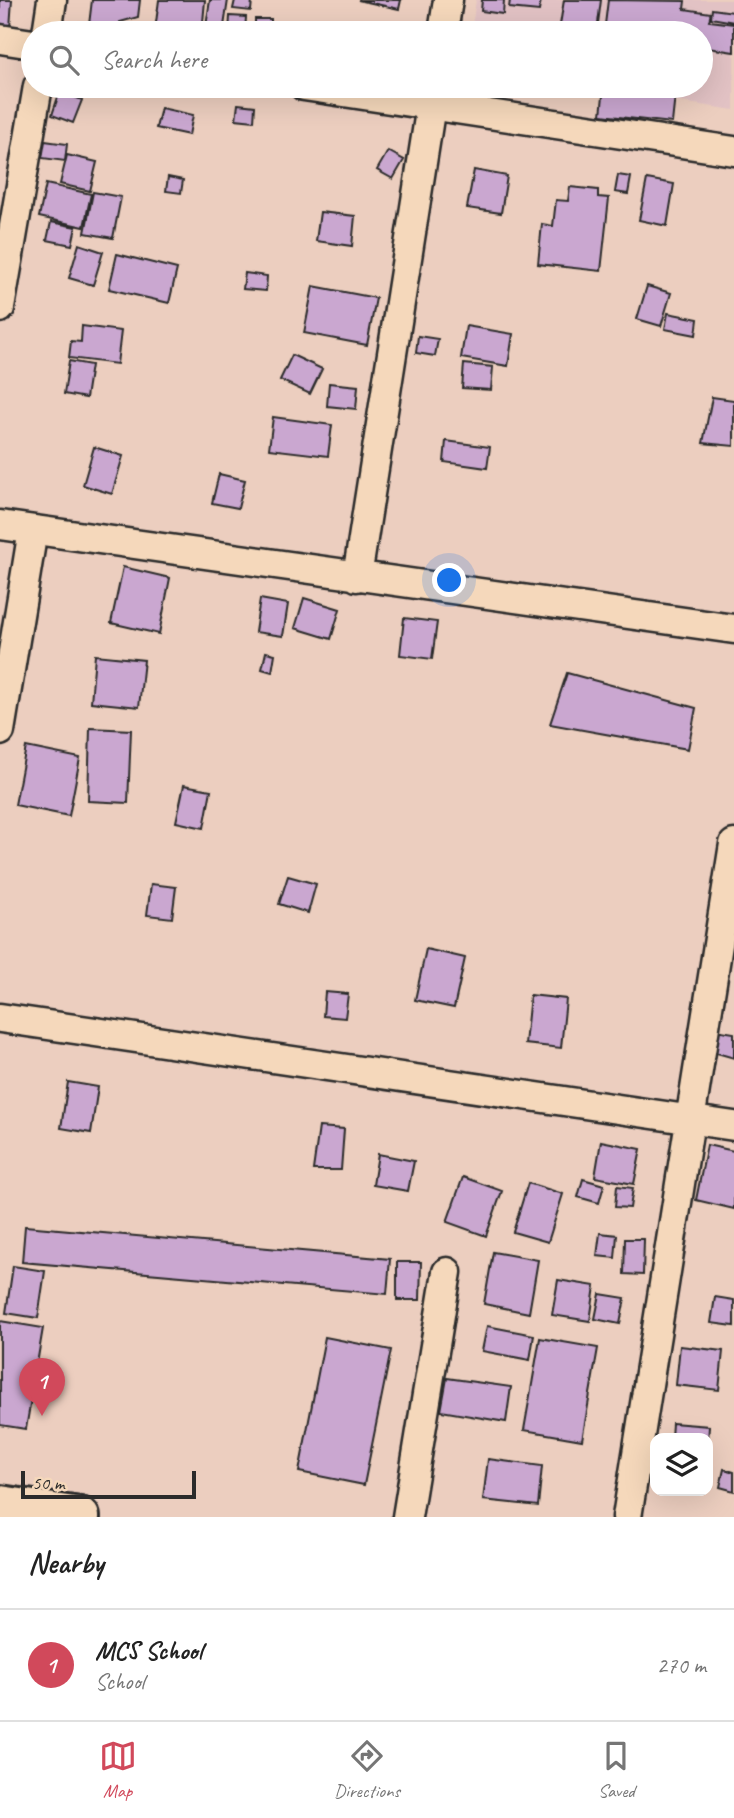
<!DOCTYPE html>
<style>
:root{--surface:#fff;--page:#f6f6f6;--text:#222;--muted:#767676;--line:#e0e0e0;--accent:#d1495b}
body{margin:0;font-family:Caveat,sans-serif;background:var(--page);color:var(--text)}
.controls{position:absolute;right:21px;bottom:21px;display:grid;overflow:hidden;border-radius:14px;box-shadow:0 7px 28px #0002}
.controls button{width:63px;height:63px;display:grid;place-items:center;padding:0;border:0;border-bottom:2px solid var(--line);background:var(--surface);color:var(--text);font:35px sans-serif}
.scale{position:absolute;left:21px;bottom:18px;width:175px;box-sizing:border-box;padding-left:7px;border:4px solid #2b2b2b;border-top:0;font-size:19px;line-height:24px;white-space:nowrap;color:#2b2b2b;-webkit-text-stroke:5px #f5d8bb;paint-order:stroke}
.you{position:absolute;left:450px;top:581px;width:24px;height:24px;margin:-18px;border:5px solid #fff;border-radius:50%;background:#1a73e8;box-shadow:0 0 0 10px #1a73e833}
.badge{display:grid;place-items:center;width:46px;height:46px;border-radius:50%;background:var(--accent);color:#fff;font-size:23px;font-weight:700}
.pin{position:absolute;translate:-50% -58px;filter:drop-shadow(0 2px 4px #0008)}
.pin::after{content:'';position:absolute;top:37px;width:24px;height:21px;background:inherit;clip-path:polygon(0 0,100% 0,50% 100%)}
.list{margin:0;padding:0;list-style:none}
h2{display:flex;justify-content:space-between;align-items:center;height:91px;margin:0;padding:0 28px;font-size:30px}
h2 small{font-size:23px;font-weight:400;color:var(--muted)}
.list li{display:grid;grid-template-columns:46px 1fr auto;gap:21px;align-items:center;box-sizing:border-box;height:112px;padding:0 28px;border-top:2px solid var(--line)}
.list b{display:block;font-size:26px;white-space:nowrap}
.list p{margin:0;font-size:23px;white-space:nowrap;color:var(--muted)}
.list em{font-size:23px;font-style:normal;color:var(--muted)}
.icon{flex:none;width:38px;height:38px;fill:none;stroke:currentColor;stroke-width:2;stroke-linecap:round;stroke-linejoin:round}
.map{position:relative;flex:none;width:734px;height:1517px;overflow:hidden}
.search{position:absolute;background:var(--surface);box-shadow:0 7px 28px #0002;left:21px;right:21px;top:21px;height:77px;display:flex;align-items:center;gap:18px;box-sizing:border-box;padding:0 24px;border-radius:38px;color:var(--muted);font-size:26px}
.sheet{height:203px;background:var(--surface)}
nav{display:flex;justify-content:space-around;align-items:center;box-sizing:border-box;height:98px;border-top:2px solid var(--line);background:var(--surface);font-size:19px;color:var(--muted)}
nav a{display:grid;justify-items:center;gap:4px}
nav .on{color:var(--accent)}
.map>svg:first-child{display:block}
.built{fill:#e2c2c4}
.building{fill:#caa7d0;stroke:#2b2b2b;stroke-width:2}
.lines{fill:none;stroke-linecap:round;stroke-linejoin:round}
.minor-casing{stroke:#2b2b2b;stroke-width:33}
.secondary-casing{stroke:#2b2b2b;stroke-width:44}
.minor{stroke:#f5d8bb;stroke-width:28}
.secondary{stroke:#f5d8bb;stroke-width:38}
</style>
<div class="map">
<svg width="734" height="1517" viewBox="0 0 734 1517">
<rect width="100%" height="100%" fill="#eccebf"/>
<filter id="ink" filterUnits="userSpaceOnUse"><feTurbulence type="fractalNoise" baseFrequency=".0143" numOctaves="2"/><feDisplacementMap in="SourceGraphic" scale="14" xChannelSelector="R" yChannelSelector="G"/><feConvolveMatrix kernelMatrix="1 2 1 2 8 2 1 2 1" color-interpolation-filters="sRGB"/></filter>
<g filter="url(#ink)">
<path class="built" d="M476 0H734V110L576 86H701V33H471Z"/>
<path class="building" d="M0 0H12L10 28 0 27Z
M92 0H140L138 17 120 22 118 33H88Z
M159 0H205L202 33 155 30Z
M210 0H228L223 33H205Z
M235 0H252L251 11 233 9Z
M358 0H401L399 9Z
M482 0H504L503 14 481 11Z
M510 0H541L539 11 509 8Z
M564 0H601L597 31 560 25Z
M608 0 685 1 684 9 711 13 709 21 734 24V52L701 47V33H604Z
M712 9 734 12V22L711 18Z
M230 16 246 17 245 33H229Z
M255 19H271V33H255Z
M604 86H676L672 123 601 115Z
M60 91 82 100 73 123 52 115Z
M238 104 255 106 254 121 236 119Z
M161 108 193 115 189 135 156 128Z
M45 141 67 144 65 161 42 158Z
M388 151 404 160 393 179 377 170Z
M67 155 97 162 90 191 60 184Z
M474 170 507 176 501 213 467 208Z
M618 175 631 177 628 194 615 192Z
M168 177 183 180 181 193 166 191Z
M647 179 674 184 667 226 639 220Z
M46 184 91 194 84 227 39 217Z
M570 187 598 190V197L609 198 601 271 538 264 542 224 553 226 556 200 568 201Z
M93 192 121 197 113 238 85 233Z
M320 212 355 216 352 246 316 241Z
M51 222 76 227 72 245 47 240Z
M79 244 103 252 93 285 69 278Z
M117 254 177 269 169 303 109 289Z
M245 273 267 276 266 291 243 289Z
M313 286 376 298 367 345 304 333Z
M647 286 671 293 661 326 637 319Z
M668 313 698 319 696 335 665 329Z
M82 326 121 331 117 364 69 358 71 341 81 342Z
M466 326 513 334 508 366 461 358Z
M418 336 438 339 435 356 416 353Z
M292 355 322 369 310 394 280 380Z
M69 361 91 365 86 398 64 394Z
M464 364 493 367 491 390 462 388Z
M329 383 358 386 356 409 327 406Z
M712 397 734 400V446L703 443Z
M273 417 332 425 328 456 269 449Z
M446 441 490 447 487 468 444 462Z
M94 447 123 456 112 494 83 485Z
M219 474 245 480 238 508 212 503Z
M123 567 170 578 159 634 111 623Z
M304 598 340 609 331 639 295 628Z
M260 599 288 604 283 636 255 632Z
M404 618 437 622 432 659 400 655Z
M266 652 275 654 272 672 262 669Z
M95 655 144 660 139 707 91 702Z
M567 673 696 708 688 749 550 724Z
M90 728 131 730 128 803 88 801Z
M26 747 80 758 69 816 15 805Z
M184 785 211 790 204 828 176 822Z
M288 876 316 884 308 913 279 904Z
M151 884 176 887 172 918 147 915Z
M426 949 465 958 454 1008 415 1000Z
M325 992 348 994 345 1018 323 1016Z
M530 995 566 999 561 1048 525 1044Z
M709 1029 734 1033V1058L703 1049Z
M68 1082 98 1087 91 1133 61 1128Z
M319 1127 344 1129 341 1170H313Z
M601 1141 641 1149 634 1184 595 1177Z
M707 1145 734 1151V1209L696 1200Z
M378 1154 414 1161 408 1191 373 1185Z
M463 1177 502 1191 486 1236 447 1222Z
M583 1179 604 1185 599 1203 578 1197Z
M528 1183 563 1194 548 1242 513 1232Z
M617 1186 633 1188 630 1208 615 1207Z
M25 1226 390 1259 387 1294 22 1262Z
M600 1233 617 1235 615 1258 597 1256Z
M625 1239H644L643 1275 624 1274Z
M493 1252 538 1260 529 1313 484 1304Z
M397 1262H421L420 1300H397Z
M13 1266 45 1271 38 1318 6 1313Z
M558 1280 595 1286 590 1321 552 1315Z
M600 1294 625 1298 620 1324 595 1319Z
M715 1297 734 1300V1326L711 1323Z
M0 1321 43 1328 26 1429 0 1425Z
M487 1326 534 1335 530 1360 482 1351Z
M325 1337 391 1350 364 1485 299 1472Z
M540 1338 598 1348 582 1440 524 1430Z
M680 1346 723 1351 719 1390 676 1385Z
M447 1378 511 1387 506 1422 441 1411Z
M672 1423 709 1426 708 1442V1438H671Z
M488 1459 542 1466 538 1506 483 1500Z
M724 1469 734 1472V1491L720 1487Z"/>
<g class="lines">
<defs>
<path id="minor" d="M47 33 52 0
M443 33 448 0
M0 39 33 44
M304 86 734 151
M0 308 38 86
M0 525 734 629
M357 577 434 86
M0 731 33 530
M0 1018 734 1126
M407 1517 447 1272
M627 1517 734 844"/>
<path id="secondary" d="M0 1505 80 1517"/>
</defs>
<use href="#minor" class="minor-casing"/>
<use href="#secondary" class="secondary-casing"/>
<use href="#minor" class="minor"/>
<use href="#secondary" class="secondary"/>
</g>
</g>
</svg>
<div class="controls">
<button><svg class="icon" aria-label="layers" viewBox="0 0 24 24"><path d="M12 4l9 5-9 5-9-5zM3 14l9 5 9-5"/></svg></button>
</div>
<div class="scale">50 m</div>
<div class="you"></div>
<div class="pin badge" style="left:42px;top:1416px">1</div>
<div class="search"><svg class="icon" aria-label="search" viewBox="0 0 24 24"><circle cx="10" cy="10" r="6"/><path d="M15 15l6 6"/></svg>Search here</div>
</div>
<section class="sheet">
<h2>Nearby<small></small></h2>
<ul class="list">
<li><span class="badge">1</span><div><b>MCS School</b><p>School</p></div><em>270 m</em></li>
</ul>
</section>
<nav>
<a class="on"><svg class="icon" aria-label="map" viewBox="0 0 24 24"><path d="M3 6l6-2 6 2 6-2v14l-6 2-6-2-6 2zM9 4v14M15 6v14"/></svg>Map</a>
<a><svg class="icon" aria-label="directions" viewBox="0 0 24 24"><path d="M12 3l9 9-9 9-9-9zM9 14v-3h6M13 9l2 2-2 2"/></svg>Directions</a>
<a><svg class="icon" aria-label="saved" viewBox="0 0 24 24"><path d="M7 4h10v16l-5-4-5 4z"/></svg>Saved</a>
</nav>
